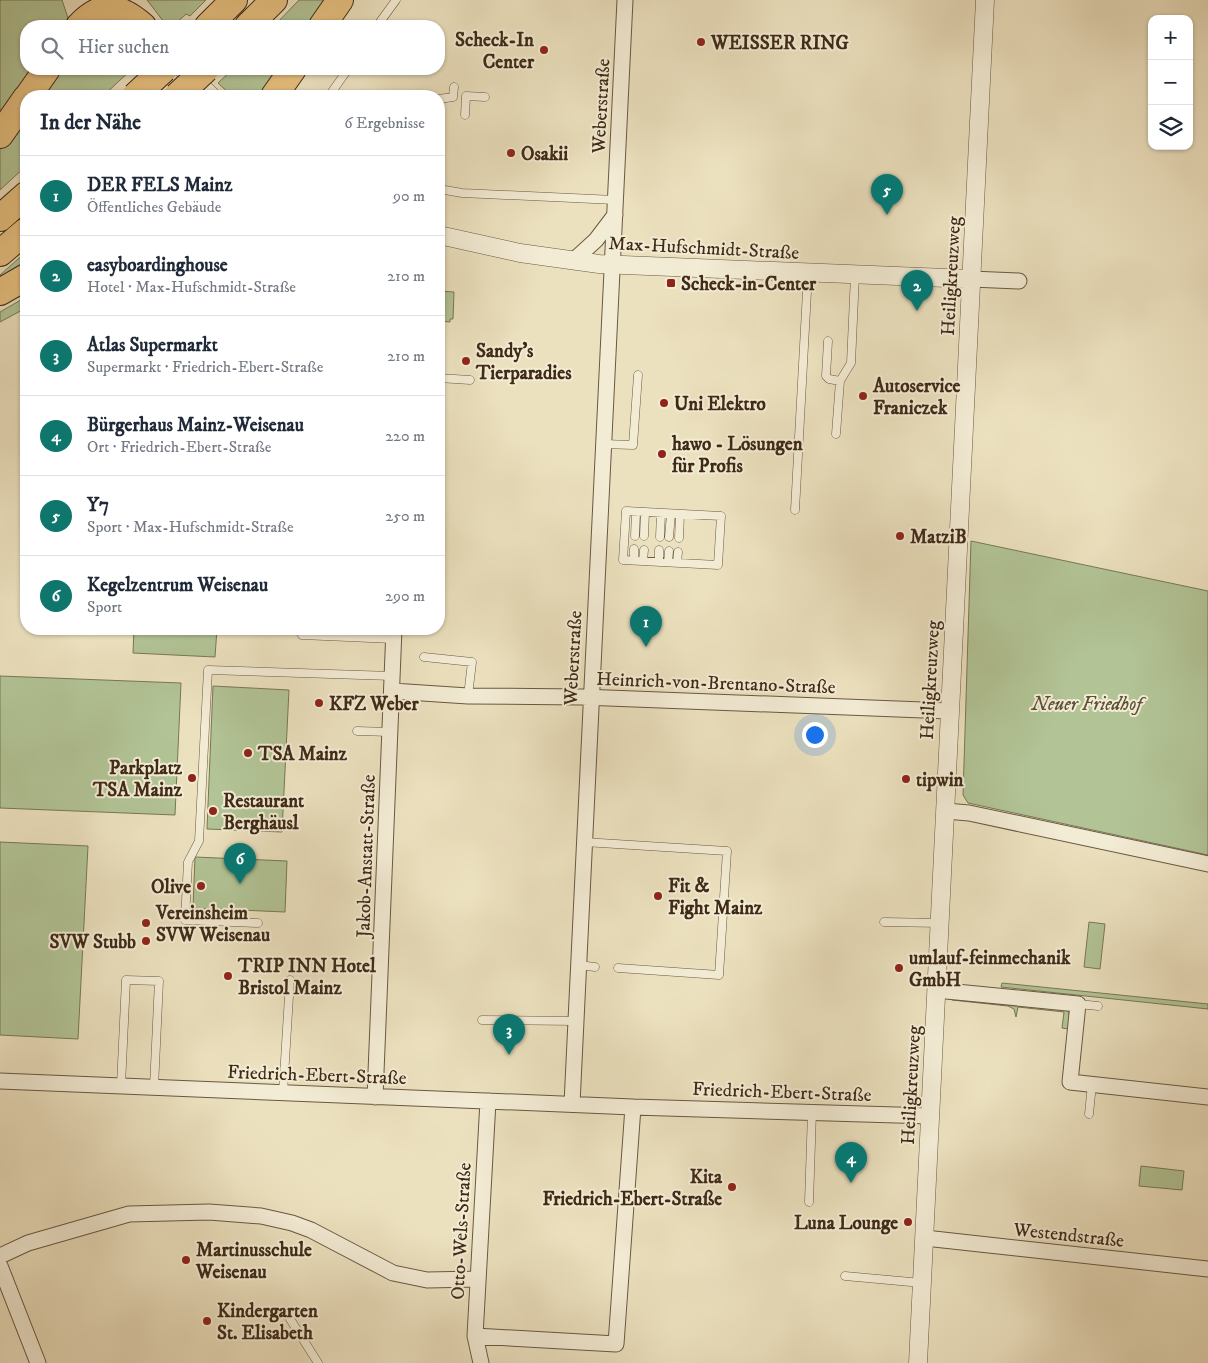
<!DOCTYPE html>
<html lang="de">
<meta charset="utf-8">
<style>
:root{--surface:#fff;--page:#f2f2f3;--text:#1f2937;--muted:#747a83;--line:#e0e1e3;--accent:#0f766e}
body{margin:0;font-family:"IM FELL DW Pica",serif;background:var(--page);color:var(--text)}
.controls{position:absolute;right:15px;top:15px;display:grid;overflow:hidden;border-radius:10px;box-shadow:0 1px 4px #0004}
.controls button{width:45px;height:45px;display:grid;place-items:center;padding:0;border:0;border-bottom:1px solid var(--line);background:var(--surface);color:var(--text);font:25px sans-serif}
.you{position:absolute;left:814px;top:734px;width:18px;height:18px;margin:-12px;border:4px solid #fff;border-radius:50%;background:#1a73e8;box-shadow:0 0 0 8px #1a73e833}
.badge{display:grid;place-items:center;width:32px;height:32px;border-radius:50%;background:var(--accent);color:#fff;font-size:16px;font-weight:700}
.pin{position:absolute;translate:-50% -41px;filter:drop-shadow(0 1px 2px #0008)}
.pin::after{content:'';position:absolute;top:26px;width:18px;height:15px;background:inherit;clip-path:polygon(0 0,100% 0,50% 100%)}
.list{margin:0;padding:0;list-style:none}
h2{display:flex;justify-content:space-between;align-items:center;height:65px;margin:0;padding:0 20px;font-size:21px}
h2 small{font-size:16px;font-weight:400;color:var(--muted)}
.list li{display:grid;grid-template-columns:32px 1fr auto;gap:15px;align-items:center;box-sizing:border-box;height:80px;padding:0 20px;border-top:1px solid var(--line)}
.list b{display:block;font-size:19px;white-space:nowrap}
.list p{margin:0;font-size:16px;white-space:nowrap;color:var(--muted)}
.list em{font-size:16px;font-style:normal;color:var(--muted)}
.icon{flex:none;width:28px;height:28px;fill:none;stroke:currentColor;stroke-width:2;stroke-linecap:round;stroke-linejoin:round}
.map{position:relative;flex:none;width:1208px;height:1363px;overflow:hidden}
.search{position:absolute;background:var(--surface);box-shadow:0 1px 4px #0004;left:20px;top:20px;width:425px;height:55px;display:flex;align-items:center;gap:12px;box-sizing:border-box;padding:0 18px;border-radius:20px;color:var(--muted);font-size:19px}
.panel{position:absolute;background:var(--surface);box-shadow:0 1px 4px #0004;left:20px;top:90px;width:425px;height:545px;border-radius:20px}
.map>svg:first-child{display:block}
.green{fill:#b2c496;stroke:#787756}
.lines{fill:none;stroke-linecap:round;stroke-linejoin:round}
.service-casing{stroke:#6a5841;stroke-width:9}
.minor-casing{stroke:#6a5841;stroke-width:17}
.tertiary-casing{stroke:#6a5841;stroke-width:19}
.motorway-casing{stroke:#3f2a17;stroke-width:28}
.service{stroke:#f3ecd5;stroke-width:8}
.minor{stroke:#f3ecd5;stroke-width:15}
.tertiary{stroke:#f3ecd5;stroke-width:18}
.motorway{stroke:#e6c080;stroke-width:26}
.motorway-bridge-casing{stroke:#3f2a17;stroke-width:28;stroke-linecap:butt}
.motorway-bridge{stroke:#e6c080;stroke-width:26}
.poi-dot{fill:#8f2418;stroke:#f3ecd5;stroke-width:2}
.labels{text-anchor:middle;stroke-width:4;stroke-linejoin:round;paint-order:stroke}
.poi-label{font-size:19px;font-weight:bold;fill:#3f2a17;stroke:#f3ecd5;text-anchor:start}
.street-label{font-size:19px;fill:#3f2a17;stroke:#f3ecd5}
.park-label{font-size:19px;font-style:italic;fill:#5c5037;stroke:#f3ecd5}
</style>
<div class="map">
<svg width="1208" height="1363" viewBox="0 0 1208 1363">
<rect width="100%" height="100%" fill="#ece1bf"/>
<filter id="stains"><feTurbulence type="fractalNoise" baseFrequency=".004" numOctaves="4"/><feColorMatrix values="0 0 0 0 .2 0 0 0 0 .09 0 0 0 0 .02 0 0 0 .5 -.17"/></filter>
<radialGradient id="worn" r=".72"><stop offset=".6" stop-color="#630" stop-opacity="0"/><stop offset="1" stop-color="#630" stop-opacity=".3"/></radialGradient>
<path class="green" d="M0 0H62L68 18 65 26H26V69H38L0 122Z
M147 0H206L190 16 186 14 173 26H167Z
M299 0H332L314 26H274Z
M56 69H132L103 96H37Z
M233 69H285L266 96H232L218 83Z
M26 112V166L0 190V149Z
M26 252V265L0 280V275Z
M439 291 454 292 453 319H450V322L439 321Z
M26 297V308L0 322V312Z
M971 541 1208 591V855L968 803 963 795Z
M134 629H217L215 657 133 653Z
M0 676 181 683 175 815 0 808Z
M213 686 289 690 282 832 207 829Z
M0 842 88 846 78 1039 0 1035Z
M195 857 287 861 285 912 193 908Z
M1089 922 1105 924 1100 969 1084 967Z
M1002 983 1208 1004V1009L1001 987Z
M952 997 1067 1010 1070 1015 1068 1029 1062 1028 1064 1012 1018 1007 1016 1017 1014 1009 1008 1006 952 1000Z
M1141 1166 1184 1171 1182 1190 1139 1186Z"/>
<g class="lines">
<defs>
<path id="service" d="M377 26 396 0
M329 96 348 69
M439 99 453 97 454 87
M465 115 466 96 485 97
M439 189 462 193 615 200
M828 341 826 376 829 379 840 381
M439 378 470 380
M836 434 840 381 851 363 855 275
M603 444 633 445 638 375
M795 510 808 273
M626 511 721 516 718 565 623 560Z
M635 536 636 512
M644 536 645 512
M660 537 661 513
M669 537 671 514
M679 538 680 514
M634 560V549
M643 561 644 550
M659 562V550
M668 562 669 551
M677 563 678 552
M302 629V635L394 639
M424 657 472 662 468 696
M357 731 390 732
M584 842 727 851 719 975 618 968
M884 922 940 923
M258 923 185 920 188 862 199 841 208 670 392 676
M578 965 595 967
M1078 1004 1098 1006
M482 1020 576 1021
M121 1085 126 980 159 981 154 1087
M283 1093 290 980
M1089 1114 1092 1084
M809 1202 812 1112
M845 1276 922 1283
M285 1311 318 1363"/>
<path id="minor" d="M573 261 596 240 615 215
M971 279 1019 281
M392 691 468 696 582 697 949 711
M946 811 969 813 1208 864
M936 990 1078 1004 1070 1082 1208 1097
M0 1081 633 1107 930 1116
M375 1097 394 629
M572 1104 625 0
M925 1238 1208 1269
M0 1256 28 1243 129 1214 209 1212 261 1216 292 1223 311 1230 393 1273 427 1280 478 1279
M0 1266 38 1363
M475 1336 616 1344 633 1107
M481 1363 475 1336 488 1101"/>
<path id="tertiary" d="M183 69 211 96
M439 235 520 253 599 264 971 279
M918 1363 985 0"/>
<path id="motorway" d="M79 26C102 1 120 6 143 26
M208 26 234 0
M248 26 274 0
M322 26 340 0
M28 96 47 69
M274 96 293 69
M0 135 26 98
M0 218 26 195
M0 253 26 231
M0 292 26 277"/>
</defs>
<use href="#service" class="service-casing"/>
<use href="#minor" class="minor-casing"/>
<use href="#tertiary" class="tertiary-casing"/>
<use href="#motorway" class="motorway-casing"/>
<use href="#service" class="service"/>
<use href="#minor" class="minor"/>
<use href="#tertiary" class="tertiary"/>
<use href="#motorway" class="motorway"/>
<defs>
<path id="motorway-bridge" d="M135 96 164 69
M177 96 206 69"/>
</defs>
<use href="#motorway-bridge" class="motorway-bridge-casing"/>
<use href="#motorway-bridge" class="motorway-bridge"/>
</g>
<g class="poi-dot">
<circle cx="701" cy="42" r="5"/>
<circle cx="544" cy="50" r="5"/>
<circle cx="511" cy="153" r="5"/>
<rect x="666" y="278" width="10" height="10" rx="2.5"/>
<circle cx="466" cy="361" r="5"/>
<circle cx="863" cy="396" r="5"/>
<circle cx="664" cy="403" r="5"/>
<circle cx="662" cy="454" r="5"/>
<circle cx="900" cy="536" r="5"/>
<circle cx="319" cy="703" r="5"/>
<circle cx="248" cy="753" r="5"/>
<circle cx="192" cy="778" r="5"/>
<circle cx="906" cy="779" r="5"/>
<circle cx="213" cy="811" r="5"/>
<circle cx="201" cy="886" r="5"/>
<circle cx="658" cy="896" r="5"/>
<circle cx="146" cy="923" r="5"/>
<circle cx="146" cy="941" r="5"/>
<circle cx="899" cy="968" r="5"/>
<circle cx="228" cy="976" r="5"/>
<circle cx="732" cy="1187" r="5"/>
<circle cx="908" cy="1222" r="5"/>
<circle cx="186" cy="1260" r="5"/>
<circle cx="207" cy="1321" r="5"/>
</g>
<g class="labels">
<g class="poi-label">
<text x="534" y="46" text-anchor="end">Scheck-In<tspan x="534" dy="22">Center</tspan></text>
<text x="711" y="49">WEISSER RING</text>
<text x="521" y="160">Osakii</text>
<text x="681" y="290">Scheck-in-Center</text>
<text x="476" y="357">Sandy's<tspan x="476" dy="22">Tierparadies</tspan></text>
<text x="873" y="392">Autoservice<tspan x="873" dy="22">Franiczek</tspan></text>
<text x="674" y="410">Uni Elektro</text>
<text x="672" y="450">hawo - Lösungen<tspan x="672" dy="22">für Profis</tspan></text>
<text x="910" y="543">MatziB</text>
<text x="329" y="710">KFZ Weber</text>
<text x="258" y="760">TSA Mainz</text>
<text x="182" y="774" text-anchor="end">Parkplatz<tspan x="182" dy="22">TSA Mainz</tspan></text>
<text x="916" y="786">tipwin</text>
<text x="223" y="807">Restaurant<tspan x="223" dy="22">Berghäusl</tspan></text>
<text x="668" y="892">Fit &amp;<tspan x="668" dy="22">Fight Mainz</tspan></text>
<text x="191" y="893" text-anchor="end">Olive</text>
<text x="156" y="919">Vereinsheim<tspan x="156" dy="22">SVW Weisenau</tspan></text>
<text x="136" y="948" text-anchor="end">SVW Stubb</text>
<text x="909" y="964">umlauf-feinmechanik<tspan x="909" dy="22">GmbH</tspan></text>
<text x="238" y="972">TRIP INN Hotel<tspan x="238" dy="22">Bristol Mainz</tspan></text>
<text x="722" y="1183" text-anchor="end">Kita<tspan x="722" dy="22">Friedrich-Ebert-Straße</tspan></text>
<text x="898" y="1229" text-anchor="end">Luna Lounge</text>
<text x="196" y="1256">Martinusschule<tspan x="196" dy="22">Weisenau</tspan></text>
<text x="217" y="1317">Kindergarten<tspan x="217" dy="22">St. Elisabeth</tspan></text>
</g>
<g class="street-label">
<text transform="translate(600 106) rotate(-87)" y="7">Weberstraße</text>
<text transform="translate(704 247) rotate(3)" y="7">Max-Hufschmidt-Straße</text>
<text transform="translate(950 276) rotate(-87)" y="7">Heiligkreuzweg</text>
<text transform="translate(572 658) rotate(-87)" y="7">Weberstraße</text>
<text transform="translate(929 680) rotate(-87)" y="7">Heiligkreuzweg</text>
<text transform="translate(716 682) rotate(2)" y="7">Heinrich-von-Brentano-Straße</text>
<text transform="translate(365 856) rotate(-88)" y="7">Jakob-Anstatt-Straße</text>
<text transform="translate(317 1074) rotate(2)" y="7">Friedrich-Ebert-Straße</text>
<text transform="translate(910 1085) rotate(-87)" y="7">Heiligkreuzweg</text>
<text transform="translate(782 1091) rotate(2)" y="7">Friedrich-Ebert-Straße</text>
<text transform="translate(460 1231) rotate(-87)" y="7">Otto-Wels-Straße</text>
<text transform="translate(1069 1234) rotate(6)" y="7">Westendstraße</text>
</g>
<g class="park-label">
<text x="1087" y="710">Neuer Friedhof</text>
</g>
</g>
<rect width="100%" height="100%" filter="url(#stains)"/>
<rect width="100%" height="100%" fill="url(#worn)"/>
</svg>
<div class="controls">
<button>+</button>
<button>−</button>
<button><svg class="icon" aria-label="layers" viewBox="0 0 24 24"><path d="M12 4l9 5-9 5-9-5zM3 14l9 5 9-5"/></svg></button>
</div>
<div class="you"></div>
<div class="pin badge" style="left:646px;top:647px">1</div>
<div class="pin badge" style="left:917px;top:311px">2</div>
<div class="pin badge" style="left:509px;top:1055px">3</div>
<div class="pin badge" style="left:851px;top:1183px">4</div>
<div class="pin badge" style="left:887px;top:215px">5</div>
<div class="pin badge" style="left:240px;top:884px">6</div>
<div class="search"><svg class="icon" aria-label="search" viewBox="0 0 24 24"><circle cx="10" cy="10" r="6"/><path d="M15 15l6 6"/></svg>Hier suchen</div>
<section class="panel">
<h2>In der Nähe<small>6 Ergebnisse</small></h2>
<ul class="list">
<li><span class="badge">1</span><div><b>DER FELS Mainz</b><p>Öffentliches Gebäude</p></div><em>90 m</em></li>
<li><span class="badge">2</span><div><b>easyboardinghouse</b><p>Hotel · Max-Hufschmidt-Straße</p></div><em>210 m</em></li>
<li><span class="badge">3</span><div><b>Atlas Supermarkt</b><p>Supermarkt · Friedrich-Ebert-Straße</p></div><em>210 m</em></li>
<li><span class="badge">4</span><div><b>Bürgerhaus Mainz-Weisenau</b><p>Ort · Friedrich-Ebert-Straße</p></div><em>220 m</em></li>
<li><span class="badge">5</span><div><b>Y7</b><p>Sport · Max-Hufschmidt-Straße</p></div><em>250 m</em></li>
<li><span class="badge">6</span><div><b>Kegelzentrum Weisenau</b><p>Sport</p></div><em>290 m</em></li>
</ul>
</section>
</div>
